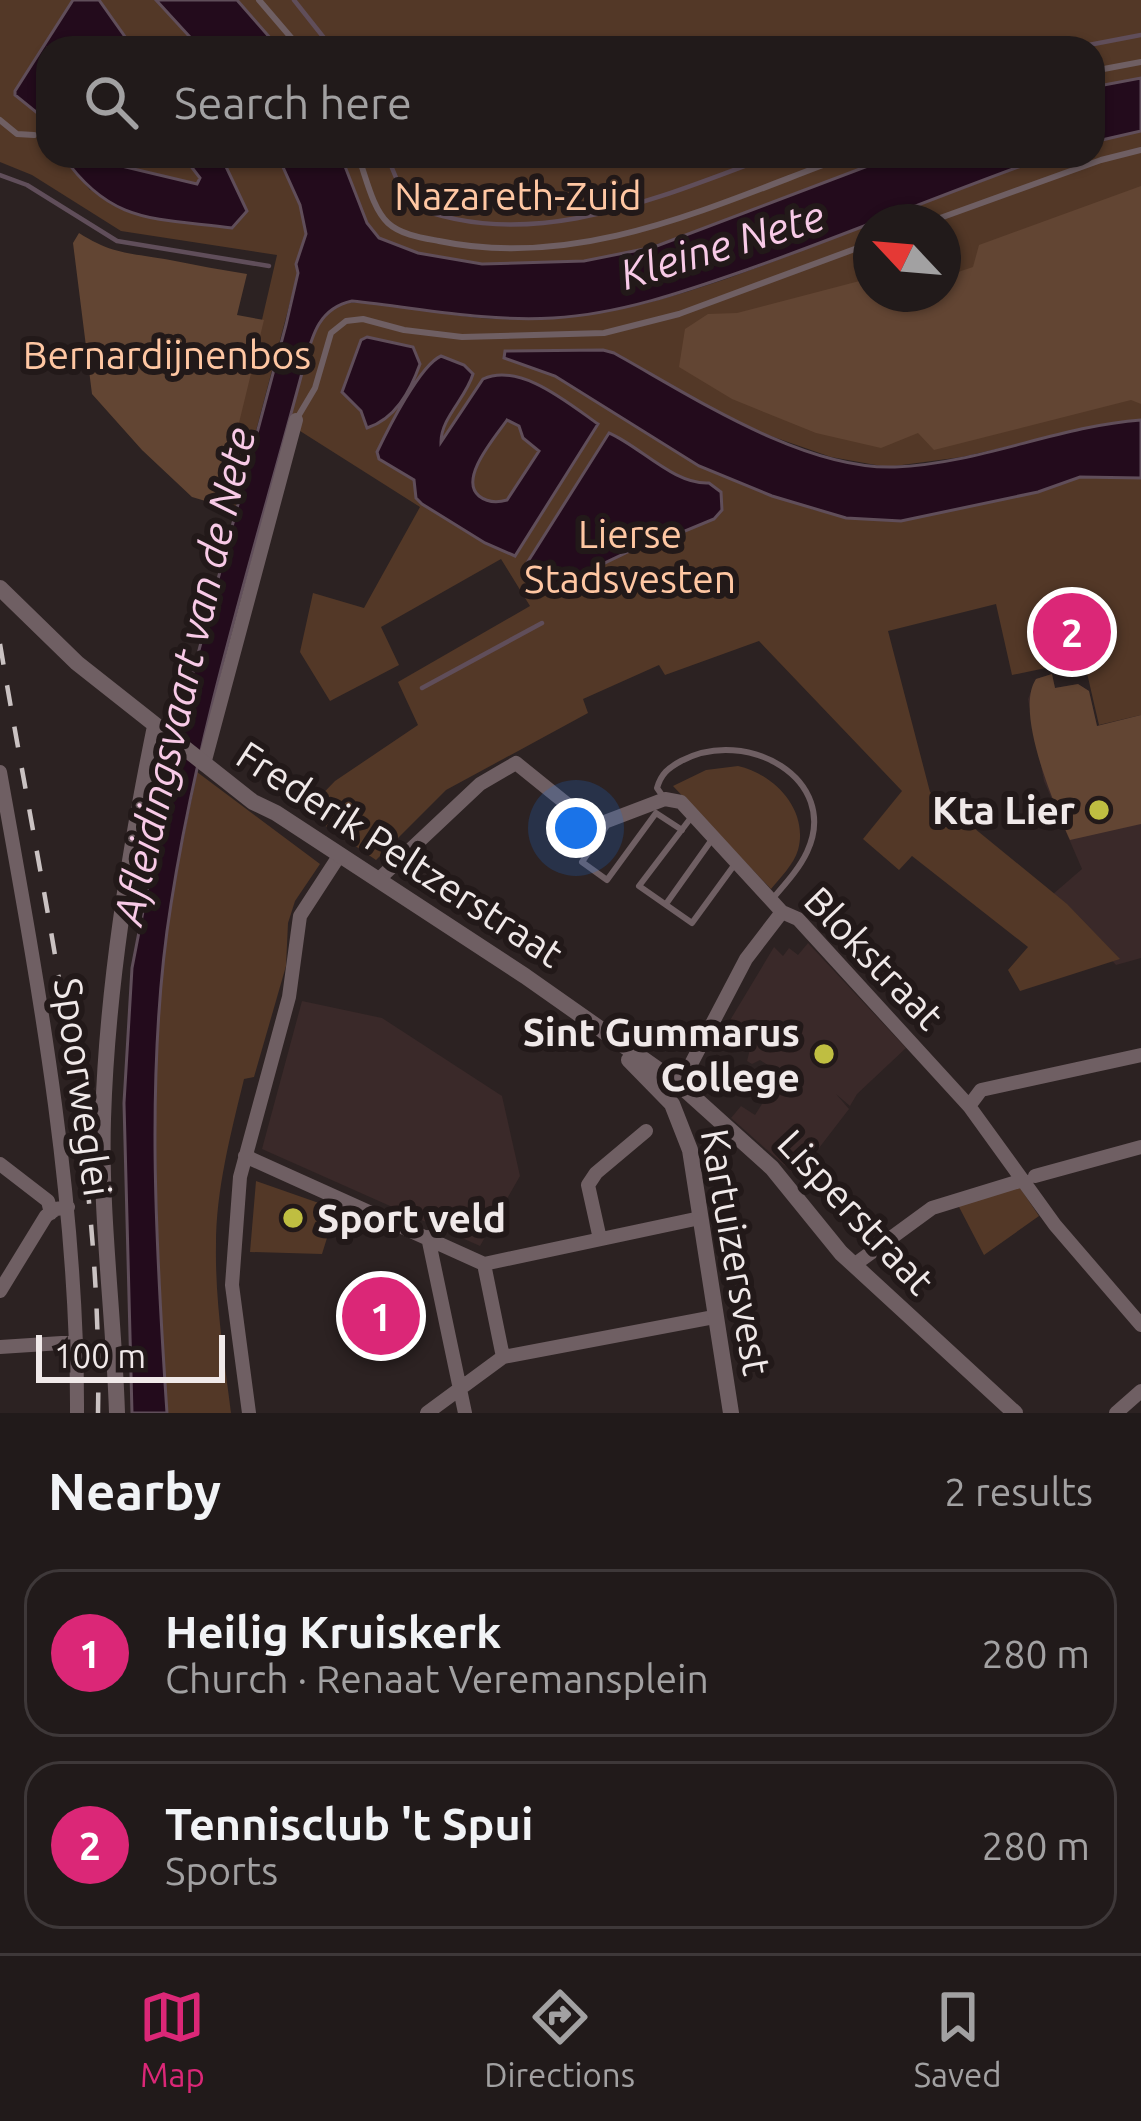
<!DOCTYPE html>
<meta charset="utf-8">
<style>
:root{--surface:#211a1a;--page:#2d2727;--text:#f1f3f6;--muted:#a2a1a2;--line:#3e3839;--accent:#db2777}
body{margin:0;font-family:Ubuntu,sans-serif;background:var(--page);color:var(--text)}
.compass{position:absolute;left:853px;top:204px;width:108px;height:108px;border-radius:50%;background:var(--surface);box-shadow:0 3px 9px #0004;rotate:296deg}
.scale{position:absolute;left:36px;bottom:30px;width:189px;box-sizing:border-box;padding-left:12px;border:6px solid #f0e9e9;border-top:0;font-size:33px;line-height:42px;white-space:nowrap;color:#f0e9e9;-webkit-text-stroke:9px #221919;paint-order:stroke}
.you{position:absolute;left:576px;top:828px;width:42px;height:42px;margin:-30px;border:9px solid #fff;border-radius:50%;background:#1a73e8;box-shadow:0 0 0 18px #1a73e833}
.badge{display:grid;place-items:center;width:78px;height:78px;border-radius:50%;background:var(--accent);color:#fff;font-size:39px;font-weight:700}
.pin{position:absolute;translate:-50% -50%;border:6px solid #fff;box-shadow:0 3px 12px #0006}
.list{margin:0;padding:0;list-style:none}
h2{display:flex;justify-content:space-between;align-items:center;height:156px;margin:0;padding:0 48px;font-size:51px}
h2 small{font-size:39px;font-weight:400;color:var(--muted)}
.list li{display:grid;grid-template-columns:78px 1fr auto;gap:36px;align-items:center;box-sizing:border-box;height:168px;margin:0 24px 24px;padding:0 24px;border:3px solid var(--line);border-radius:36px}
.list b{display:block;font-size:45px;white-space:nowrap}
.list p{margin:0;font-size:39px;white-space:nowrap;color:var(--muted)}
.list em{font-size:39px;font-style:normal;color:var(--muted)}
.icon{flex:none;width:66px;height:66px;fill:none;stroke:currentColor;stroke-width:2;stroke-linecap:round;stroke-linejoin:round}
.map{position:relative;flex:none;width:1141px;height:1413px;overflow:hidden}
.search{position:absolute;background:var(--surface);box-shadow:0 3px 9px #0004;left:36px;right:36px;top:36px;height:132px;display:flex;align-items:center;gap:30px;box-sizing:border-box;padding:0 42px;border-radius:36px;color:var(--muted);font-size:45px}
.sheet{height:540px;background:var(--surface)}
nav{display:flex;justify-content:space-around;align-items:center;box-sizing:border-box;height:168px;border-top:3px solid var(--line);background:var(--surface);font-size:33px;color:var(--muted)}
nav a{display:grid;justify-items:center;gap:6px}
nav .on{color:var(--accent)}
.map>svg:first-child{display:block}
.built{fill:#3a2929}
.green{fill:#533827}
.forest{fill:#624533}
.water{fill:#230b1c;stroke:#604e5a;stroke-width:3;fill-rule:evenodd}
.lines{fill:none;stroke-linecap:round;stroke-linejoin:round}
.stream{stroke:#604e5a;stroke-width:4.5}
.service{stroke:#6f5f63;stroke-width:6}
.minor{stroke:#6f5f63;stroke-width:14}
.tertiary{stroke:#6f5f63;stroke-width:16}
.rail{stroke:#cac2c2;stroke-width:4.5;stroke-dasharray:21 21;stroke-linecap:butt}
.poi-dot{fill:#bfbe41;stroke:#221919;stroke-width:4.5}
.labels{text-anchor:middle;stroke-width:12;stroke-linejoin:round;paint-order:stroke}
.park-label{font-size:39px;fill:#ffc7a3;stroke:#221919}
.poi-label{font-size:39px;font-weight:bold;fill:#f0e9e9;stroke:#221919;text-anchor:end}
.street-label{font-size:39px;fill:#f0e9e9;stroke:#221919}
.water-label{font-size:42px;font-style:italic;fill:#f8cae7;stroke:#221919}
</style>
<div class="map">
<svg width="1141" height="1413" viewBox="0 0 1141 1413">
<rect width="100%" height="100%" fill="#2c2222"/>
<path class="built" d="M1052 674 1055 688 1078 684 1089 691 1097 726 1141 715V958L1116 965 1052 895 1082 869 1044 781 1028 699 1036 679Z
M808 943 906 1048 857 1094 850 1106 836 1094 849 1109 819 1148 792 1172 731 1118 741 1106 755 1115 781 1074 760 1060 752 1064 747 1061 750 1049 743 1035 726 1027 774 947 783 956 789 948 798 955Z
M302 1001 382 1018 502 1096 520 1176 480 1246 262 1149Z"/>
<path class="green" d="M0 0H73L15 95 40 112 48 104V156H63L90 190 247 211 221 156H278C290 178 306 208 306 233 307 248 296 258 298 272L235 510 219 505 277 255 121 231 32 175 0 162Z
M99 0H156L200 48H133Z
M237 0H1141V78L1093 87V48H279Z
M1141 131V420L1073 431 962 457 887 467 831 457 756 431 603 350 505 352 504 357 555 376 699 466 814 510 901 521 1037 492 1080 477 1141 478V715L1099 725 1084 660 1012 675 996 604 888 631 930 792 1067 904 1120 959 1020 991 1008 970 1028 947 912 856 899 870 863 839 902 791 759 641 665 675 659 665 583 699 588 713 446 790 376 860 305 812 335 781 418 725 398 682 530 606 501 559 381 627 399 665 330 701 300 652 313 593 364 608 420 507 289 424C297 393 306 322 335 306 355 295 451 316 480 318 504 320 530 319 554 318 663 311 770 262 871 223V294H943V222H875L1049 156H1093V142Z
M112 156H183L200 178 197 184C170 178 131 177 112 156Z
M341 156H894C750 209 600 291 442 258 422 254 397 251 381 238 358 221 351 181 341 156Z
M738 766C774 774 809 810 798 850 794 864 780 878 771 889L673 786 706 770Z
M197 772 320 864 295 901 288 923 286 966 254 1077 244 1079C231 1133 216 1189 216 1245 215 1301 224 1357 231 1413H167C159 1273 151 1130 160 990 165 916 183 844 197 772Z
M256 1181 336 1209 322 1254 250 1252Z
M1018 1185 1039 1216 984 1255 958 1205Z"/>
<path class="forest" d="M1141 186V404L1131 400 934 450 918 433 881 448 816 433 732 399 679 367 685 329 708 314 737 313 871 278V294H943V277L973 267 979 245Z
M79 233C113 255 132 253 170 260 196 265 221 270 247 274L237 315 264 320 219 505 192 497 142 450 92 394 73 243Z
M1052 674 1055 688 1078 684 1089 691 1097 726 1141 715V824L1070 840C1055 806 1014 712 1036 679Z"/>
<path class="water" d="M73 0H99L133 48H48V104L36 112 15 95V91Z
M156 0H237L279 48H200Z
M1141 78V131L1093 142V87Z
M63 156H112L121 166 197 184 200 178 183 156H221L247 211 232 228C156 218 111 225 63 156Z
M278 156H341L367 223 379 238 418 253 482 264 584 261 654 247 894 156H1049C947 192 851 233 749 269 686 291 621 314 553 318 485 322 420 308 352 301 315 309 311 342 302 373 255 549 199 724 171 904 145 1065 156 1250 167 1413H132L124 1103 132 968 180 721 286 325 298 273 296 264 306 234 300 205Z
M367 337 413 347 420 364C410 392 395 419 367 428L361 411 342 392 361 340Z
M603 350 614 353C693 397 803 470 895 467 979 464 1058 426 1141 420V478L1080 477 1038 492 901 521 846 518 772 496 699 466 555 376 504 358 505 351Z
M441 356 464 365 473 374C466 398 441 418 441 442L483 379C520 362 568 403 598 424L515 556 485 543 422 504 416 498 414 480 379 459 377 452C388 429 420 365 441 356ZM507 420 519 426 523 438 539 451 507 500C497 503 488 503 479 496 458 479 496 436 507 420Z
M609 433C640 446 674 485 709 483L721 492 722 510 714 519 649 546 641 545C616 559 589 568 567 586L544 582 531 575 527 563Z"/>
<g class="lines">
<path class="stream" d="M294 0 332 48
M1073 48 1141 35
M387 156 407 204C527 256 658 198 771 156
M0 175 27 185 117 241 269 266
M422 688 542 623"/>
<path class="service" d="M259 0 300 48
M1093 71 1141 62
M0 120 17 134 34 135
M358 156C366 176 372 208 388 223 401 235 423 238 439 241 582 271 716 204 847 156
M929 222 1101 160 1141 150
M296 420 315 388 331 333 346 321 363 319 404 330 462 337 604 333 679 314 871 243
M664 798 657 788C661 774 668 768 681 761 746 726 841 779 807 852 799 869 786 883 774 897
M693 815 639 886 692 923 735 864
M606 827 582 862 607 880 656 813 682 830
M666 904 713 838"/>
<path class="minor" d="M204 764 296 420
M0 772C38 984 78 1197 77 1413
M378 880 480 784 516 763 594 826 665 799 681 802 782 912 798 919 969 1106 1055 1225 1141 1325
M654 1083 680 1085 746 959 782 912
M969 1106 981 1090 1141 1055
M245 1156 484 1264 503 1357
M0 1164 48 1201 51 1213
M1035 1176 1141 1147
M428 1237 465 1413
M600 1239 588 1185 596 1173 646 1131
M484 1264 700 1218
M854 1265 932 1208 1023 1180
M0 1291 46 1216 56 1209 68 1207
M0 1347 77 1342
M249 1413 232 1285 240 1177 289 997 300 916 339 856
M427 1413 503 1357 714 1317
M1116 1413 1141 1391"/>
<path class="tertiary" d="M0 588 77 663 253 802 276 813 525 976 680 1085 772 1168 841 1253 1015 1413
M629 1060 672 1104 690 1150 731 1413
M117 1413C114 1317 100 1214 103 1119 107 988 129 854 155 726"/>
<path class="rail" d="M0 644C42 895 103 1158 98 1413"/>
</g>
<g class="poi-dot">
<circle cx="1099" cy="810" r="12"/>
<circle cx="824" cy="1054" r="12"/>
<circle cx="293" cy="1218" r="12"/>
</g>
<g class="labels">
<g class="park-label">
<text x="518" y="210">Nazareth-Zuid</text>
<text x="167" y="369">Bernardijnenbos</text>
<text x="630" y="548">Lierse<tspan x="630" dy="45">Stadsvesten</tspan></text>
</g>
<g class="poi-label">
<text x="1075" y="824">Kta Lier</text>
<text x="800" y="1046">Sint Gummarus<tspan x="800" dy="45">College</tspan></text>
<text x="317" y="1232" text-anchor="start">Sport veld</text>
</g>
<g class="street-label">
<text transform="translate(400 854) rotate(33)" y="14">Frederik Peltzerstraat</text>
<text transform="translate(874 958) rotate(46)" y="14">Blokstraat</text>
<text transform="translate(83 1087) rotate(82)" y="14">Spoorweglei</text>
<text transform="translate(856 1212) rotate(47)" y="14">Lisperstraat</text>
<text transform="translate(736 1252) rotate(80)" y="14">Kartuizersvest</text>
</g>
<g class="water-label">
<text transform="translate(722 245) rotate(-17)" y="15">Kleine Nete</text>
<text transform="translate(184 676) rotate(-77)" y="15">Afleidingsvaart van de Nete</text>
</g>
</g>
</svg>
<svg class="compass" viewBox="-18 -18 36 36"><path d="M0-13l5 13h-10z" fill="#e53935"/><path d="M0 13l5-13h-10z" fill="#a2a1a2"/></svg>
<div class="scale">100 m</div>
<div class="you"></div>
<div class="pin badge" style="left:381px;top:1316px">1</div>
<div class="pin badge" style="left:1072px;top:632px">2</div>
<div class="search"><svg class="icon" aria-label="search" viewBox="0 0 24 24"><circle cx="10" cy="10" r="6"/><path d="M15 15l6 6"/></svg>Search here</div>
</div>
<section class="sheet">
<h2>Nearby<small>2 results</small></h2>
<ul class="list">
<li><span class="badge">1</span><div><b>Heilig Kruiskerk</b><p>Church · Renaat Veremansplein</p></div><em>280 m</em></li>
<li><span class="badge">2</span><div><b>Tennisclub 't Spui</b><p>Sports</p></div><em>280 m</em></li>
</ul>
</section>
<nav>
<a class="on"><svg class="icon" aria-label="map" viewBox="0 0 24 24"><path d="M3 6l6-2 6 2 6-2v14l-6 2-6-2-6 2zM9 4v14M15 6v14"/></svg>Map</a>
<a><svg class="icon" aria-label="directions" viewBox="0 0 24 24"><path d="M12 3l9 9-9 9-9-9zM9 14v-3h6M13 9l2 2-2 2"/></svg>Directions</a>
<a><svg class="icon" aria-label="saved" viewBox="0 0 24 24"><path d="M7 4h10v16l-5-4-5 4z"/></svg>Saved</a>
</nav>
